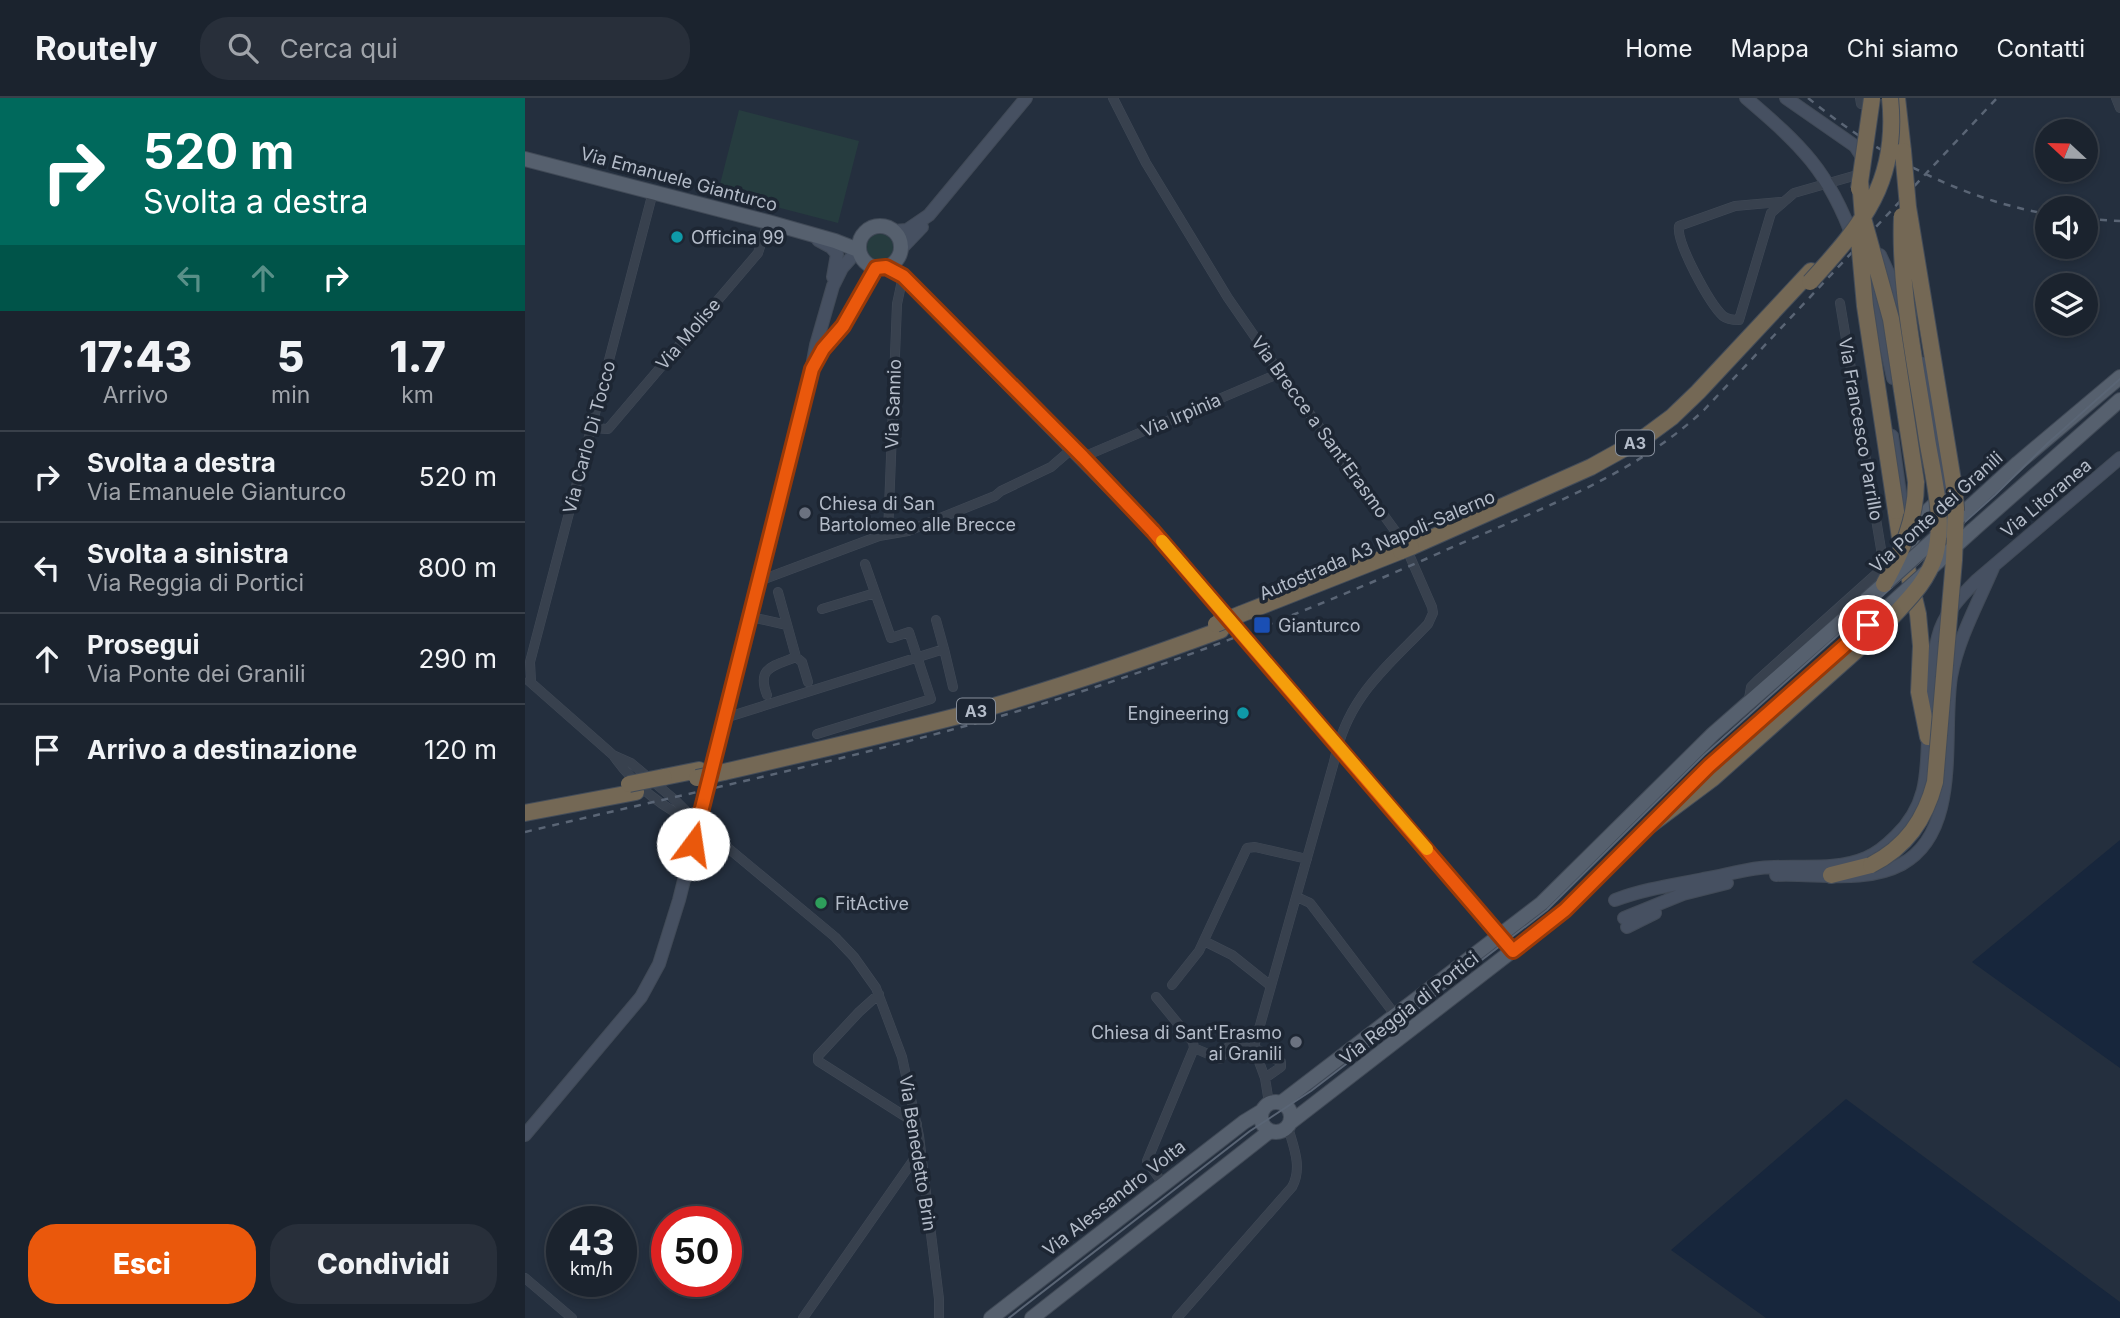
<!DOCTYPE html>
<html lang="it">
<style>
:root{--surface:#1b232e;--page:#282f3a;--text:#f1f3f6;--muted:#a0a4aa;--line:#39404a;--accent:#ea580c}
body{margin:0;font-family:Inter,sans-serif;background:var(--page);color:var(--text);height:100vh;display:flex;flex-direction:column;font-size:26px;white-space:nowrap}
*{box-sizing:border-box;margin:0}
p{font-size:23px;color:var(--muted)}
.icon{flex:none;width:38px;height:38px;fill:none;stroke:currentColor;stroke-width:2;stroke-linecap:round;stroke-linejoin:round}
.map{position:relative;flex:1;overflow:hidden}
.sheet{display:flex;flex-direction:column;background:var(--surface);width:525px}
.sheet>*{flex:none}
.top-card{background:#00695c;color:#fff;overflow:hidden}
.needle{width:46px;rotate:292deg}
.controls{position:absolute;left:1510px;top:21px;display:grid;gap:14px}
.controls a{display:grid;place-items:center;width:63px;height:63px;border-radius:50%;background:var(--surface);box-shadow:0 4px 10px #0003,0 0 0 2px var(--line);font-size:35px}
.speed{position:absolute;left:21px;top:1108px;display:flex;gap:14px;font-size:35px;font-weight:700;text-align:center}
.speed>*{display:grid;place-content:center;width:91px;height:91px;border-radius:50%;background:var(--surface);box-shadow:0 4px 10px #0003,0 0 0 2px var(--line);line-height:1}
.speed small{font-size:18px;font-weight:400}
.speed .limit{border:10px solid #d22;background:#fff;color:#111}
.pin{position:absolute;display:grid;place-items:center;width:60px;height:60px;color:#fff;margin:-30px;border:4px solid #fff;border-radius:50%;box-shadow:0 2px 7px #0007}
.me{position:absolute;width:77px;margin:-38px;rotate:14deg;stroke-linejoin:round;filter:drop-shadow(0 0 5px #0008)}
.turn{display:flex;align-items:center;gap:24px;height:147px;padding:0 28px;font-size:32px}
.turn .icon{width:91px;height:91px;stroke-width:2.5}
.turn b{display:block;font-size:49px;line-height:60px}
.lanes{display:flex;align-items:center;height:66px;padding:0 28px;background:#0003;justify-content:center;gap:35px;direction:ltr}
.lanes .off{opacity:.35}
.eta{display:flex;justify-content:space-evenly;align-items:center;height:119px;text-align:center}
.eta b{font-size:42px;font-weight:800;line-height:49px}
.action{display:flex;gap:14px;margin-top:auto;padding:14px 28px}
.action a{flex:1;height:80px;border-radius:28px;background:var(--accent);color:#fff;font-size:28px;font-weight:800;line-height:80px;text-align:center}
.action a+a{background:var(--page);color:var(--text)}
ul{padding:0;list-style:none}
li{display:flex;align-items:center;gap:21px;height:91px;padding:0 28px;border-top:2px solid var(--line)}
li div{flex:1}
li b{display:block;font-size:26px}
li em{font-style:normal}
header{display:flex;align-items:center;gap:42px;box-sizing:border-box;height:98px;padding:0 35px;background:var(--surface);border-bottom:2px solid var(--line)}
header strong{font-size:33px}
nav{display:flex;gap:38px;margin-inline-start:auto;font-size:24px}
.search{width:490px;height:63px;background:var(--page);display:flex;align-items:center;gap:18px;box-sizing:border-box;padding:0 24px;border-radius:28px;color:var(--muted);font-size:26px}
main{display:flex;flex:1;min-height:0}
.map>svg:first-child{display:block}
.green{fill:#263c3f}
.water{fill:#17263c}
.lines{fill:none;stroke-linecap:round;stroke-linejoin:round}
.street-casing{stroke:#414a57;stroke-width:10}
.secondary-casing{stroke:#414a57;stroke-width:14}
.primary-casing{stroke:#414a57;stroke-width:16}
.highway-casing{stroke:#434c59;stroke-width:18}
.street{stroke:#38414e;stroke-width:9}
.secondary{stroke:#465061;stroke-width:12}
.primary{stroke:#56606e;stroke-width:14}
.highway{stroke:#746855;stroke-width:16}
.tram{stroke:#5a6575;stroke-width:2}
.rail{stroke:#5a6575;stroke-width:2.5;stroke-dasharray:7 7;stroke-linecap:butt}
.secondary-bridge-casing{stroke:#414a57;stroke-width:14;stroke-linecap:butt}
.primary-bridge-casing{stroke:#414a57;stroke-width:16;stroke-linecap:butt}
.highway-bridge-casing{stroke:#434c59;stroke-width:18;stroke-linecap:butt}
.secondary-bridge{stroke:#465061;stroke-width:12}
.primary-bridge{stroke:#56606e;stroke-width:14}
.highway-bridge{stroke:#746855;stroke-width:16}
.route-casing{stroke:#983908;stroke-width:18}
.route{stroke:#ea580c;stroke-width:12}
.slow{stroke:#f59e0b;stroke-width:12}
.culture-dot{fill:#0f9aa8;stroke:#1d2633;stroke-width:2.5}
.worship-dot{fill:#6b7280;stroke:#1d2633;stroke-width:2.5}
.transit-dot{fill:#1a4fb4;stroke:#1d2633;stroke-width:2.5}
.leisure-dot{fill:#2e9e5b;stroke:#1d2633;stroke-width:2.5}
.labels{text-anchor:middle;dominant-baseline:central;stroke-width:7;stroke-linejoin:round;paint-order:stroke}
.shield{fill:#1d2633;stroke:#878f9c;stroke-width:2}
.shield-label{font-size:16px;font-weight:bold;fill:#b4bcc9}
.street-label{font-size:18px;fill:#b4bcc9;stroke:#1d2633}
.poi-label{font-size:18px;fill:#b4bcc9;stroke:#1d2633;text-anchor:start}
</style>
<header>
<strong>Routely</strong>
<div class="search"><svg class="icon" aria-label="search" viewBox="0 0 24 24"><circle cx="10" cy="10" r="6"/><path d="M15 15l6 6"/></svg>Cerca qui</div>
<nav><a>Home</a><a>Mappa</a><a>Chi siamo</a><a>Contatti</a></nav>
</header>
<main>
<section class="sheet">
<div class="top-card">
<div class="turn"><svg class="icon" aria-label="right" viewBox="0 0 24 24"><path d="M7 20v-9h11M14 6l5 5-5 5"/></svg><div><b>520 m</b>Svolta a destra</div></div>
<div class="lanes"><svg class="icon off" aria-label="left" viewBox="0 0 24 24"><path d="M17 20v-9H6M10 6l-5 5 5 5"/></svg><svg class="icon off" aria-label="ahead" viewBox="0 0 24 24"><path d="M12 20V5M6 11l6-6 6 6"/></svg><svg class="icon" aria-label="right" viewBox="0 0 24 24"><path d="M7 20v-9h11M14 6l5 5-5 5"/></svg></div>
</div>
<div class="eta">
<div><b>17:43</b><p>Arrivo</p></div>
<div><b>5</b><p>min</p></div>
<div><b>1.7</b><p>km</p></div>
</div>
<ul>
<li><svg class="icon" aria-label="right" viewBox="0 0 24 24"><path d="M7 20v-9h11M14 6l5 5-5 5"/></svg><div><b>Svolta a destra</b><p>Via Emanuele Gianturco</p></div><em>520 m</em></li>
<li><svg class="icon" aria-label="left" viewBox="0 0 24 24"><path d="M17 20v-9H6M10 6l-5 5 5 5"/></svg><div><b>Svolta a sinistra</b><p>Via Reggia di Portici</p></div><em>800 m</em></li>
<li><svg class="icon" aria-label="ahead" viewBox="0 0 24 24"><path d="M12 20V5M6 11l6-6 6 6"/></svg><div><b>Prosegui</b><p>Via Ponte dei Granili</p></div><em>290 m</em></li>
<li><svg class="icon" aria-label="arrive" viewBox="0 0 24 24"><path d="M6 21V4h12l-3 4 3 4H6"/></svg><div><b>Arrivo a destinazione</b></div><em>120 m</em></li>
</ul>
<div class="action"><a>Esci</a><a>Condividi</a></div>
</section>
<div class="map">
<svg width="1595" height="1220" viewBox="0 0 1595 1220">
<rect width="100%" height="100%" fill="#242f3e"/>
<path class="green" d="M 214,12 L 334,43 L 313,125 L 193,94 Z
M342 149a13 13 0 1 1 26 0a13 13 0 1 1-26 0Z"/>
<path class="water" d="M 1595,742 L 1595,970 L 1447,864 Z
M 1321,1001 L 1595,1204 L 1595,1220 L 1241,1220 L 1146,1152 Z"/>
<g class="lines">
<g class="street-casing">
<path id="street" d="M 588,0 L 621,65 L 703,200 L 755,275 L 879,445 L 907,509 L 908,515 L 903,526 C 860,571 822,599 809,664 L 730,945 L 729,950 L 740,980 L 744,1005
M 1335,0 L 1336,6
M 1591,0 L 1595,10
M 1256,104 L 1210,108 L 1154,128 C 1151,145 1185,206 1198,218 C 1203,222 1209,222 1214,222 L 1246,115 L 1269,95 L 1339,75
M 67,330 L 83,331 L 233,155 L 243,124
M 558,359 L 755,275
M 363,436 L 372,206 L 378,178
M 234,483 L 354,438 L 383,433 L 470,398 L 476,393 L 526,369 L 548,350
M 253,494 L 271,559 L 277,564 L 283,584
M 297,511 L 350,495
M 226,519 L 262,527
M 411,522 L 419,551
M 4,583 L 88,657 L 106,665 L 150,702 L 172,724
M 6,584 L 5,564 L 128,94
M 242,597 C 231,569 249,568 271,559
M 1223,606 L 1226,589 L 1233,582 L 1359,469 L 1315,205
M 200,620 L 419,551 L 428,589
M 292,636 L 406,601 L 384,534 L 366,540 L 340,466
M 88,657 C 108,686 140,713 173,725 L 310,839 L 329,859 L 351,890 L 377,959 L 394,1038 L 414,1201 L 414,1220
M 772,799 L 785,805 L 871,918
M 679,843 L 707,857 L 746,888
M 647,887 L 674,853 L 722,750 L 730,749 L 782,761
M 354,896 L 334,914 L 293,958 L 293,963 L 392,1026
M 631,899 L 668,944 L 669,950 L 695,961 L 703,949 L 729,950 L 756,964 L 756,969 L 740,980
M 638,1086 L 622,1063 L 669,950
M 0,1180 L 47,1220
M 278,1220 L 387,1064 L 397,1060
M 652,1220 L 767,1089 C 778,1069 768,1048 763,1029"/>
</g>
<g class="secondary-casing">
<path id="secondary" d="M 1221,0 C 1276,47 1304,73 1329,143
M 1261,0 L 1330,48 L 1339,62
M 369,133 L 382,132 L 404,117 L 501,0
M 293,142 L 306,149 L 312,156 L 308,179
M 376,151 L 397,129
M 1355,157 L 1378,207
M 1340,176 L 1351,204 L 1368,280
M 291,265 L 298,251 L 318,228 L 351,170
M 1367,338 L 1377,410
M 1251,777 C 1291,775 1340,786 1377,766 C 1437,733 1417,637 1426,579 C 1433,541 1453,505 1468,470
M 1090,802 C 1119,791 1148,787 1178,781 C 1197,778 1216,772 1235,770 C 1270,766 1308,774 1341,760 C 1353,755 1362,747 1371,738 C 1401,709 1402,679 1403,640 C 1404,609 1405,569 1413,539 C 1418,517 1436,498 1452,482 L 1595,360
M 1099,820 L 1158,796 L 1202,785
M 1102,829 L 1130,815
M 0,1037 L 116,899 L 134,866 L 154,802 L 282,295 L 291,247 L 308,188 L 317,170 L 333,152"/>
</g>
<g class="primary-casing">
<path id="primary" d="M 0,61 L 243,124 L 310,143 L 333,152
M334 149a21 21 0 1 1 42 0a21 21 0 1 1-42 0Z
M 361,169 L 378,178 L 628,433 L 988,853
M 1435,418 L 1493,365 L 1595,279
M 1448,432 L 1595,302
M 1386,444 C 1394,425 1400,409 1420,401
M 1149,702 L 1343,527
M736 1019a15 15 0 1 1 30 0a15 15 0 1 1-30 0Z
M 757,1004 L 1017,805 L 1188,636 L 1359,486
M 766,1024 L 1040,812 L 1133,719
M 466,1220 L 719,1024 L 737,1013
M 507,1220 L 745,1033"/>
</g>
<g class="highway-casing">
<path id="highway" d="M 1372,0 L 1378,53
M 1371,413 L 1375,440 L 1393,516 L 1396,548 L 1394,594 L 1403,639
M 886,449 L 1066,369 L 1120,339 L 1147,319 L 1173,294 L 1286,173
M 716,516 L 876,453
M 199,674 C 277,656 355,638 433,618 C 522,594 609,564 696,532
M 139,679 L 174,672
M 0,715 L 111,694
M 1125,727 L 1188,680 L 1361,526
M 1306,777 L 1346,767"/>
</g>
<use href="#street" class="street"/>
<use href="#secondary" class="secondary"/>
<use href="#primary" class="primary"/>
<use href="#highway" class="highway"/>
<path class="tram" d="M 484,1220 L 725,1033 L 786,993 L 1022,812 L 1179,657 L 1470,397 L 1523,345 L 1595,281"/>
<path class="rail" d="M 1283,0 C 1353,57 1433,100 1522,116
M 1561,121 L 1595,123
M 0,734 C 154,697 309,665 462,622 C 622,577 778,516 930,448 C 1017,410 1108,378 1179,312 L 1472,0"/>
<g class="secondary-bridge-casing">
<path id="secondary-bridge" d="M 1397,265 L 1423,413 L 1421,436"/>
</g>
<g class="primary-bridge-casing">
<path id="primary-bridge" d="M 1363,483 L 1435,418
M 1343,527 L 1448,432"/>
</g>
<g class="highway-bridge-casing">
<path id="highway-bridge" d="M 1335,82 L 1338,120 L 1366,221 L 1391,384 C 1391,421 1377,454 1359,486
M 1334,91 L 1347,0
M 1333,131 L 1340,208 L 1371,413
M 1285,184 C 1338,126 1374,83 1365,0
M 876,453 L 886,449
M 691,526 L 716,516
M 1361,526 C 1380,504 1401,487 1410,458 C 1420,420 1408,378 1402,341 C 1391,267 1374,193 1377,118
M 172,680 L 199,674
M 104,686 L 139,679
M 1346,767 C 1381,749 1400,722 1410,684 L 1429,462 L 1431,410 L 1429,389 L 1383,109 L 1378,53"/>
</g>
<use href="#secondary-bridge" class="secondary-bridge"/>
<use href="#primary-bridge" class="primary-bridge"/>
<use href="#highway-bridge" class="highway-bridge"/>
</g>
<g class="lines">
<g class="route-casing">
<path id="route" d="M 168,746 L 287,271 L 298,251 L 318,228 L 351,170 L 361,169 L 378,178 L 558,359 L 628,433 L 988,853 L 1040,812 L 1184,668 L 1343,527"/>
</g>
<use href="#route" class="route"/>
<path class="slow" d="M 637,443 L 902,751"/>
</g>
<g class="culture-dot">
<circle cx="152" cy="139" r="7"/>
<circle cx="718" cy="615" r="7"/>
</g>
<g class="worship-dot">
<circle cx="280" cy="415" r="7"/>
<circle cx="771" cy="944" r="7"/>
</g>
<rect class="transit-dot" x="728" y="518" width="18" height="18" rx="3.5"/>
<circle class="leisure-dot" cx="296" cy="805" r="7"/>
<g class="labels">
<g class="shield">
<rect x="1091" y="332.5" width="38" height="25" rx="5"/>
<rect x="432" y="600.5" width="38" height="25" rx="5"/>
</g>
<g class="shield-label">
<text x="1110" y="345">A3</text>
<text x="451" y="613">A3</text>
</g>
<g class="street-label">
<text transform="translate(154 81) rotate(15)">Via Emanuele Gianturco</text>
<text transform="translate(163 236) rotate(-49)">Via Molise</text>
<text transform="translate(368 306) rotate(-88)">Via Sannio</text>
<text transform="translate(656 317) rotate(-23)">Via Irpinia</text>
<text transform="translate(795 329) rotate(54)">Via Brecce a Sant'Erasmo</text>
<text transform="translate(1336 331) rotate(80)">Via Francesco Parrillo</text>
<text transform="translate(64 339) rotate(-75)">Via Carlo Di Tocco</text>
<text transform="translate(1521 400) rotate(-40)">Via Litoranea</text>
<text transform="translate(1411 414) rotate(-42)">Via Ponte dei Granili</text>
<text transform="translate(852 447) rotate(-23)">Autostrada A3 Napoli-Salerno</text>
<text transform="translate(884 910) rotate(-38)">Via Reggia di Portici</text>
<text transform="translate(393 1055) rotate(81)">Via Benedetto Brin</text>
<text transform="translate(589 1100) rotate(-38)">Via Alessandro Volta</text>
</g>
<g class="poi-label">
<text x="166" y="139">Officina 99</text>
<text x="294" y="405">Chiesa di San<tspan x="294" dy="21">Bartolomeo alle Brecce</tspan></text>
<text x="753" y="527">Gianturco</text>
<text x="704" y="615" text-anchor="end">Engineering</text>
<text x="310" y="805">FitActive</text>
<text x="757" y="934" text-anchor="end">Chiesa di Sant'Erasmo<tspan x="757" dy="21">ai Granili</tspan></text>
</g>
</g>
</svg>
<div class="controls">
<a><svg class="needle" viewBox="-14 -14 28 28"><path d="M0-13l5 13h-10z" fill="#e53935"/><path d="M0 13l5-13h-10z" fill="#a0a4aa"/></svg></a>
<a><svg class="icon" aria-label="sound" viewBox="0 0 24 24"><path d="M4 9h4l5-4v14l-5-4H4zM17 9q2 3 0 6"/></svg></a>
<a><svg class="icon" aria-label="layers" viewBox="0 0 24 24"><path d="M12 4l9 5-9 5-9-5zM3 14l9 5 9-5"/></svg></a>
</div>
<div class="speed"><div>43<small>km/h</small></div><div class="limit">50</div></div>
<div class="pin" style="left:1343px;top:527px;background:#d93025"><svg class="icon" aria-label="arrive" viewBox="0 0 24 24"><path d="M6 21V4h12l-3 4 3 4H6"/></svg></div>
<svg class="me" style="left:168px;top:746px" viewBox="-20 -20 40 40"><circle r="19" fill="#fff"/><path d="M0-13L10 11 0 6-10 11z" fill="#ea580c"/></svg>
</div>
</main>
